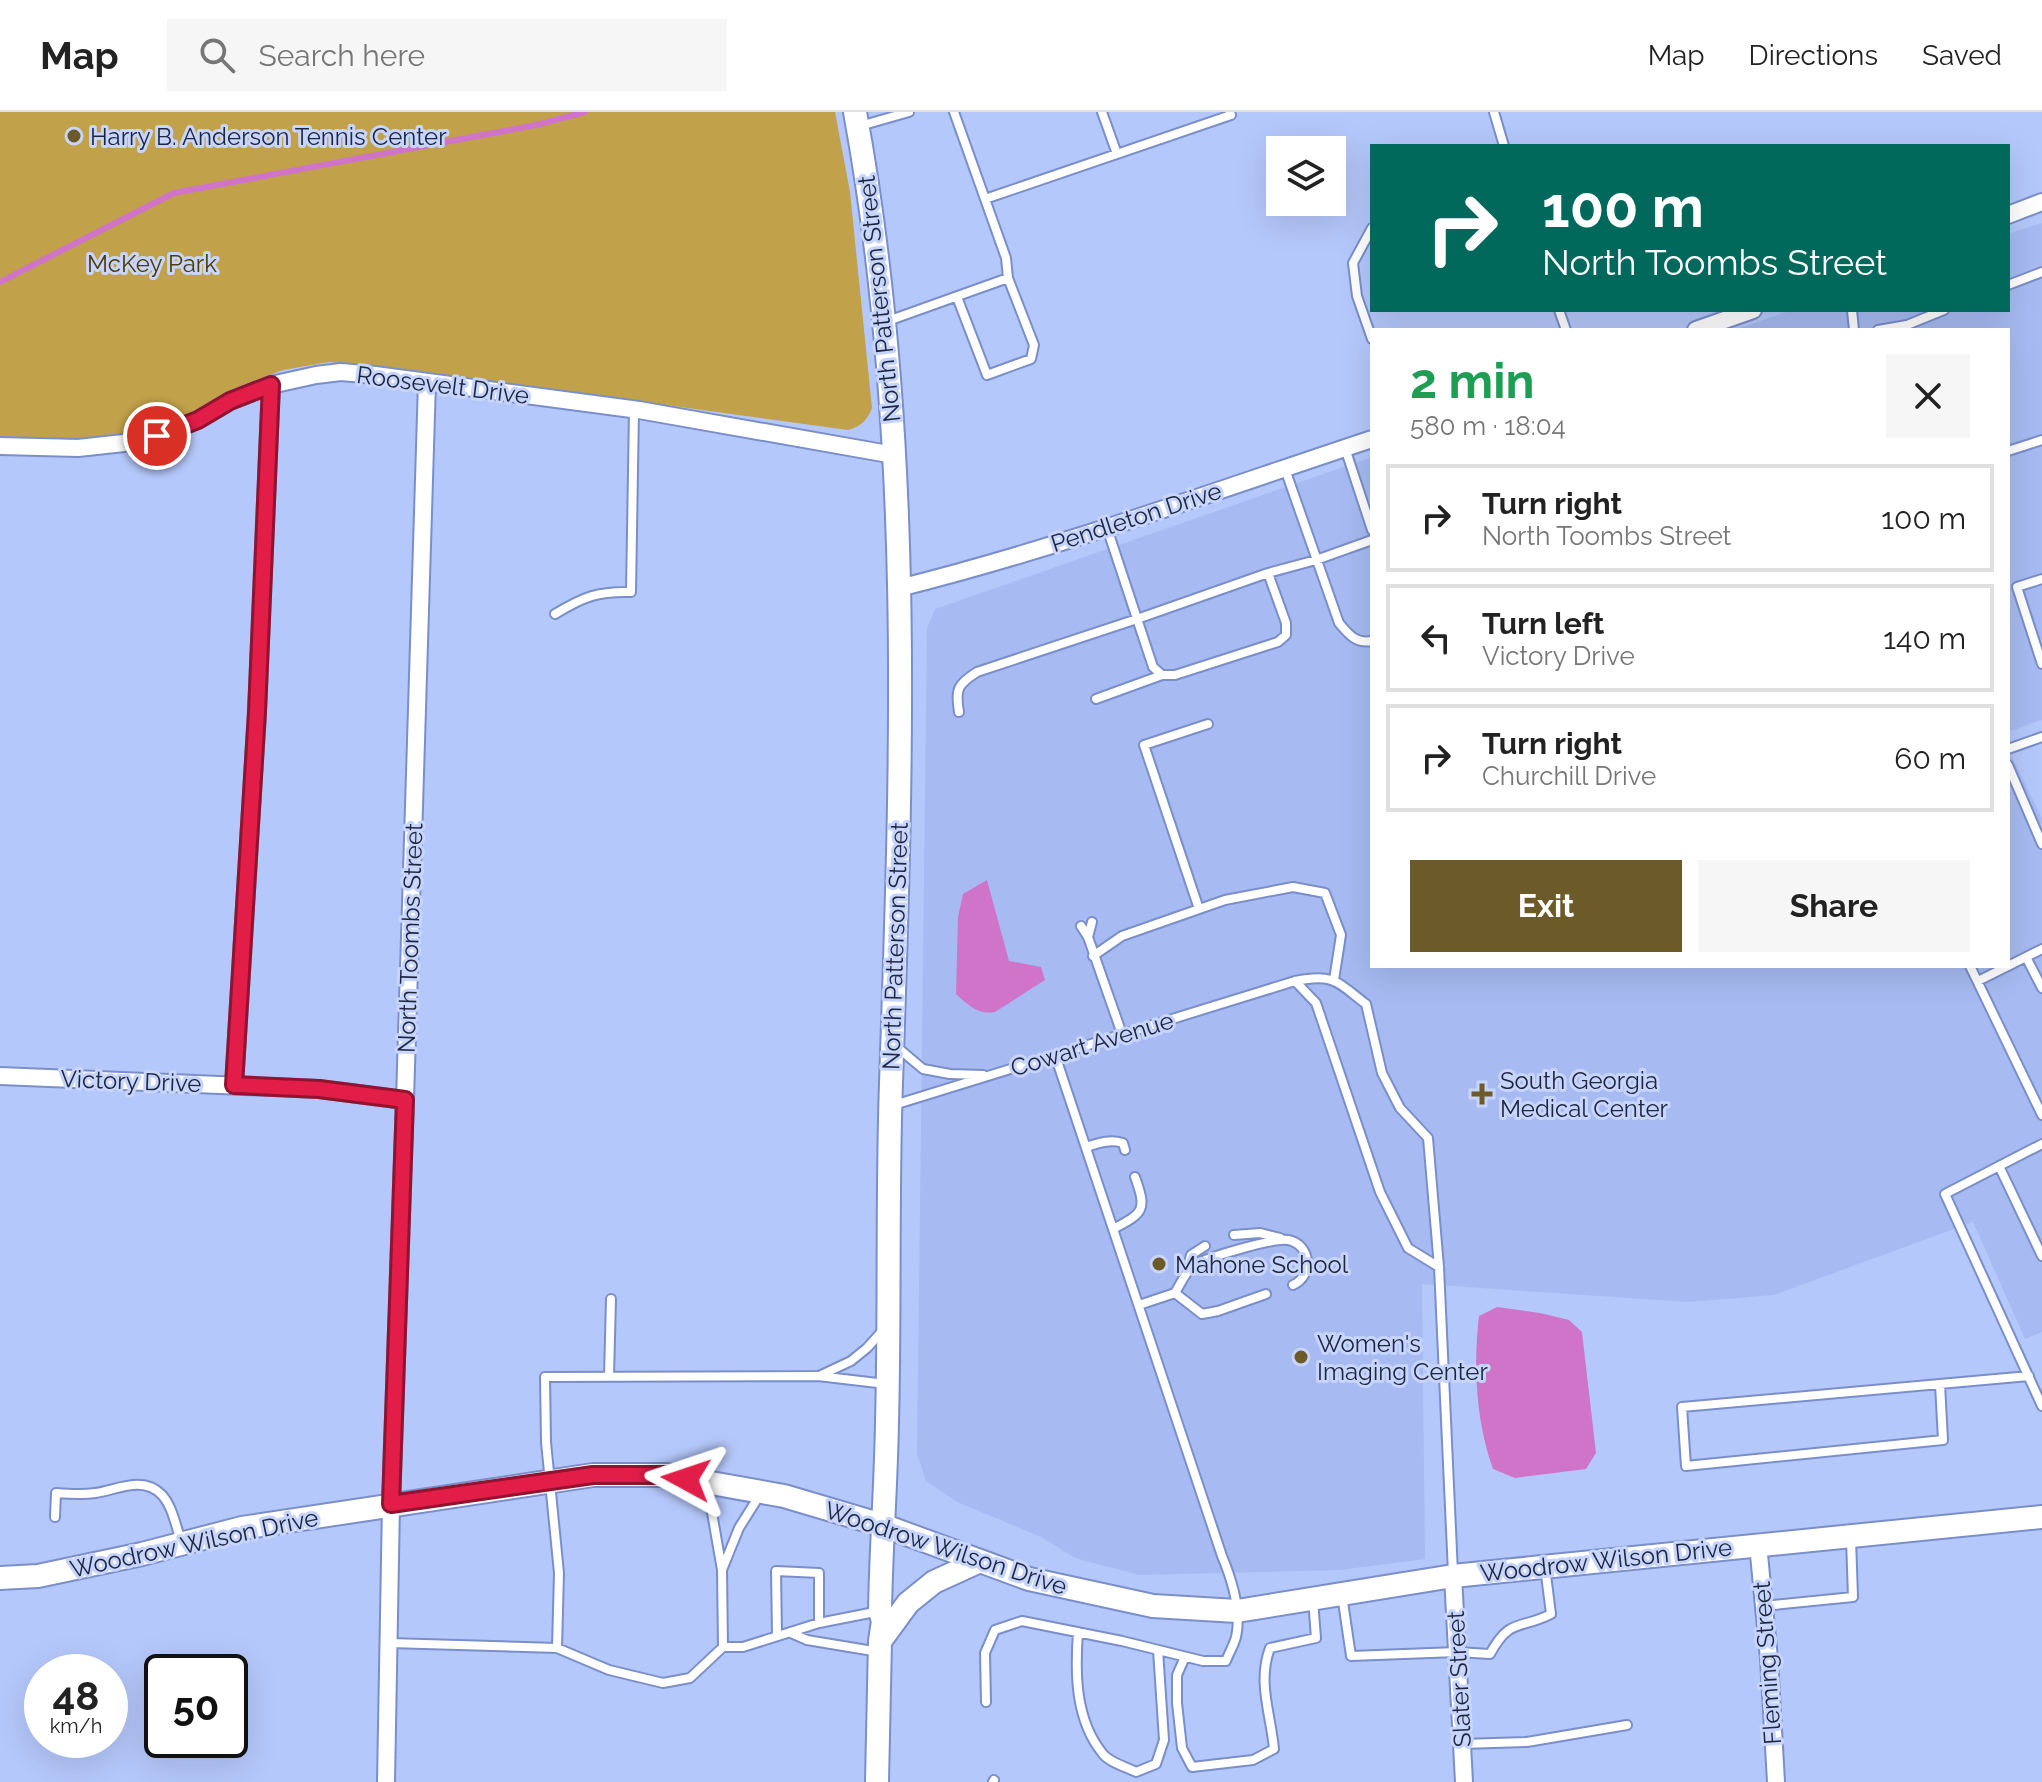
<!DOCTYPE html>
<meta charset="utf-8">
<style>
:root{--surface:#fff;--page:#f6f6f6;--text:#222;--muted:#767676;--line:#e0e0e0;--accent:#6d5a29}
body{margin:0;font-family:Raleway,sans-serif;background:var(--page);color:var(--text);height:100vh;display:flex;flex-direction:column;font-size:30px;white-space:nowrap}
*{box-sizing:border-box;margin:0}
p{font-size:26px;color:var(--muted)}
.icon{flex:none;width:44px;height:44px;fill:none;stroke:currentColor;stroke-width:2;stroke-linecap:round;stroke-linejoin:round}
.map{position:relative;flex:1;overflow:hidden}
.drawer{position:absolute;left:1370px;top:216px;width:640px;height:640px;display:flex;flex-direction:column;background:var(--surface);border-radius:0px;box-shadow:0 8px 32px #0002}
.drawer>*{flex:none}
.banner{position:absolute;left:1370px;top:32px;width:640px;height:168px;border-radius:0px;box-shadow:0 8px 32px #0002;background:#00695c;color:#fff;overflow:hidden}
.buttons{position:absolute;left:1266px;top:24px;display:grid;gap:16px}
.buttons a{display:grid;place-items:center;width:80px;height:80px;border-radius:0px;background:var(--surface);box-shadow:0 8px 32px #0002;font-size:40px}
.speed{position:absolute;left:24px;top:1542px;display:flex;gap:16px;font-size:40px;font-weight:700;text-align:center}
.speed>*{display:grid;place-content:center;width:104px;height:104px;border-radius:50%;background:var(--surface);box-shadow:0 8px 32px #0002;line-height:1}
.speed small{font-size:20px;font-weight:400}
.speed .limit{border:4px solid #111;border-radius:12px;background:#fff;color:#111}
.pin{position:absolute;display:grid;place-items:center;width:68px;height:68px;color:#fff;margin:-34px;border:4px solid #fff;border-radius:50%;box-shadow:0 2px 8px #0007}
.me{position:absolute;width:88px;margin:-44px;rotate:275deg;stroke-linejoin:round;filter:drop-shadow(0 0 6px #0008)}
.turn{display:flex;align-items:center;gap:28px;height:168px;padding:0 40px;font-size:36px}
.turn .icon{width:104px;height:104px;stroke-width:2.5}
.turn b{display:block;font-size:56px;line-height:68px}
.round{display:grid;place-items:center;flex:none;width:84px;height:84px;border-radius:0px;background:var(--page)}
.overview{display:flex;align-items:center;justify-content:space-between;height:136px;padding:0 40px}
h1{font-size:48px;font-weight:700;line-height:60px;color:#1e9e55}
.action{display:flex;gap:16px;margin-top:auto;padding:16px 40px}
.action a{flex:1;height:92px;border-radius:0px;background:var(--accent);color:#fff;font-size:32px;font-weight:700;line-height:92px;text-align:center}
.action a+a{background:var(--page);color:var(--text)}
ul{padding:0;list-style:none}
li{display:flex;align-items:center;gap:24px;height:108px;margin:0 16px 12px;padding:0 24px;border:4px solid var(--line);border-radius:0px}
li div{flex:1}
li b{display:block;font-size:30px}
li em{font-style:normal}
header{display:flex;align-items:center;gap:48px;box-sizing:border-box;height:112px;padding:0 40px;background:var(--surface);border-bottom:2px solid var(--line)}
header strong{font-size:38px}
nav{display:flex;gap:44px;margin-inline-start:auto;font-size:28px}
.search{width:560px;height:72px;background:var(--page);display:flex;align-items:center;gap:20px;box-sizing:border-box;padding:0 28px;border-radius:0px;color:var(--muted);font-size:30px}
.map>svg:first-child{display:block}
.built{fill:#a7bbf2}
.green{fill:#c1a149}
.water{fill:#cf74c9}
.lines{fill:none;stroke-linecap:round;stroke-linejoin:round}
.stream{stroke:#cf74c9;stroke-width:6}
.service-casing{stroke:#7a8eca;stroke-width:12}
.minor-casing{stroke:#7a8eca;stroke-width:20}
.secondary-casing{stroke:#7a8eca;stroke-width:26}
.service{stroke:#fff;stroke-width:8}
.minor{stroke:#fff;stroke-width:16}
.secondary{stroke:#fff;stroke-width:22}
.route-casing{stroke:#92132f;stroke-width:20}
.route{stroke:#e11d48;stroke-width:14}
.poi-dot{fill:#6d5a29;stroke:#c7d5fc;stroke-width:3}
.labels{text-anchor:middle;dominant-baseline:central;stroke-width:6;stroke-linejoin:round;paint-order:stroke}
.poi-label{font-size:24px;fill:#1e263e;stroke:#c7d5fc;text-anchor:start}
.park-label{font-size:24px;fill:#4d3b00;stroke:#c7d5fc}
.street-label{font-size:24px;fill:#1e263e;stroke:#c7d5fc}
</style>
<header>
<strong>Map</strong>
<div class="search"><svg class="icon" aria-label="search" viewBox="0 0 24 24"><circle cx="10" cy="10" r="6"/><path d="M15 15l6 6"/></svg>Search here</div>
<nav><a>Map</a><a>Directions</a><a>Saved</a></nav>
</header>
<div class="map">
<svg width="2042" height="1670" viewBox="0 0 2042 1670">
<rect width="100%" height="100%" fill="#b5c8fb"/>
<path class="built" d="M 2042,111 L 2042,608 L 2008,620 L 2008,218 L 1735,218 L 1792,198 L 2008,198 L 2008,122 Z
M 1372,345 L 1372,854 L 2008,854 L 2008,637 L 2042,706 L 2042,1220 L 2025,1227 L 1973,1110 L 1774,1183 L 1688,1190 L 1422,1172 L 1425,1447 L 1340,1458 L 1139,1463 L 1075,1446 L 1039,1424 L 957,1390 L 926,1369 L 917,1342 L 927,516 L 935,497 Z"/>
<path class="green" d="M 0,0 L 835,0 L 850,80 L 872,296 C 867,309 861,314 848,318 L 382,254 L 329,250 L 283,258 L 243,273 L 189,305 L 133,324 L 89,328 L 0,324 Z"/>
<path class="water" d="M 987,768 L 1009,849 L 1041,855 L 1045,868 L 995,900 C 978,903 968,893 956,882 L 958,805 L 963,782 Z
M 1497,1195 L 1540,1201 L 1569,1208 L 1582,1220 L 1596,1341 L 1586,1357 L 1515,1366 L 1493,1357 C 1476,1310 1473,1254 1479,1204 Z"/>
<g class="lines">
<path class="stream" d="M 0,170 L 174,81 L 536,13 L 585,0"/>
<g class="service-casing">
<path id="service" d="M 954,0 L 1006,146 L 1008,166
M 1102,0 L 1117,42
M 1494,0 L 1504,34
M 860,14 L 909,0
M 985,87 L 1231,3 L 1230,0
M 1372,116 L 1353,151 L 1357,184 L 1372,227
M 2008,173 L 2042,160
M 1559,198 L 1566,218
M 1852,198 L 1854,218
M 885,210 L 1008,166 L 1034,233 L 1031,247 L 987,263 L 957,185
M 1878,218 L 1907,213 L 1944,198
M 1345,336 L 1372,418
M 2008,339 L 2042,328
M 1285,357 L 1339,511 C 1348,522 1356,532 1372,529
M 1107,416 L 1153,555 L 1162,563 L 1175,563 L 1278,530 L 1286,523 L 1286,511 L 1268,461
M 2042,467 L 2017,475 L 2042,552
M 555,502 C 583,485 598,479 631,480 L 634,298
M 1096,587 L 1162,563
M 959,600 C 955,577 958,572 977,560 L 1137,507 L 1268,461 L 1316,448 L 1372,428
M 2008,637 L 2042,625
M 2008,653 L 2042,732
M 1199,797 L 1144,633 L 1208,612
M 1081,814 L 1088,825 L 1122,922
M 1088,825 L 1092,810
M 1093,844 L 1122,824 L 1225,788 L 1293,775 L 1325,781 L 1341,823 L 1334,868
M 2026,845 L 2042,876
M 1970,854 L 2042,1003
M 1295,869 L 1316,891 L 1380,1080 L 1408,1136 L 1439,1155
M 1978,869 L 2042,837
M 897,935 L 923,957 L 950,962 L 983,963
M 894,993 L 1295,869 C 1334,861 1337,870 1366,892 L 1382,961 L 1400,996 L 1428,1026 L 1439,1155 L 1453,1461
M 2042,1032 L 1945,1082 L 2042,1294
M 1086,1035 C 1099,1031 1109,1027 1123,1031 L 1125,1038
M 1999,1054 L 2042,1144
M 1113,1117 C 1144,1101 1147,1098 1135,1065
M 1234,1123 L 1260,1121 L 1280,1126
M 1187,1158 L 1191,1143 L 1205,1134
M 1266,1182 L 1218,1199 L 1202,1202 L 1175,1181 C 1180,1173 1185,1161 1192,1155 C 1202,1146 1274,1126 1288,1128 C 1311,1132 1314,1164 1293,1173
M 1139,1193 L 1175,1181
M 609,1264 L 611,1187
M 819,1264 L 851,1249 L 867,1236 L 885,1216
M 1940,1272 L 1943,1328 L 1686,1354 L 1682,1295 L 2029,1264
M 707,1372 L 722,1458 L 723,1535
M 55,1405 L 56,1381 C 69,1382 82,1383 95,1381 C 117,1378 143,1363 162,1383 C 173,1395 176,1416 182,1431
M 722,1458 L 739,1416 L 761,1381
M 1342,1483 L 1351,1544 L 1457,1540 L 1490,1542 C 1510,1505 1520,1518 1551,1502 L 1545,1455
M 1764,1494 L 1853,1485 L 1851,1427
M 1078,1520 C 1075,1561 1075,1608 1103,1642 C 1109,1650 1126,1655 1136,1660 L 1156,1652 L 1164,1628 L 1158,1538
M 791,1521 L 807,1528 L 879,1540
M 777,1523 L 776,1459 L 819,1461 L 819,1511
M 389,1531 L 557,1536 L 609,1558 L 663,1571 L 690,1566 L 723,1535 L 743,1535 L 819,1511 L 880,1499
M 557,1536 L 559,1461 L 546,1330 L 545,1265 L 818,1264 L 886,1272
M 1185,1545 L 1177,1563 L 1177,1591 L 1182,1636 L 1192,1655 L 1253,1648 L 1274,1637 C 1271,1603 1257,1570 1270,1536 L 1316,1526 L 1313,1488
M 986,1590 L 985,1541 L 995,1518 L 1022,1509 L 1122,1529 L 1203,1549 L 1226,1549 C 1229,1541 1234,1533 1236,1525 C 1242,1499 1232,1468 1222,1444 L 1055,943
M 1462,1632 L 1527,1630 L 1627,1613
M 993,1670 L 994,1668"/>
</g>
<g class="minor-casing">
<path id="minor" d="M 2008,103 L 2042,90
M 1696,218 L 1753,198
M 0,334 L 78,336 L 124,331 L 157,324 L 198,308 L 230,289 L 271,273 L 316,263 L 341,260 L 375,263 L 639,298 L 894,343
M 899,476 C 1059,436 1215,379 1372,327
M 0,964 L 319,977 L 405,988
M 234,973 L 257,600 L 271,273
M 1758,1432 L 1769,1547 L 1776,1670
M 1453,1464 L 1464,1670
M 386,1670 L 391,1392 L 405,988 L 427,270"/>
</g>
<g class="secondary-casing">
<path id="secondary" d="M 855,0 C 914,320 902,647 891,971 C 887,1084 890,1197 887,1310 C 886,1373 881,1436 880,1499 L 883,1509 L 880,1529 L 877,1670
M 0,1466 L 38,1464 L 142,1442 L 242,1416 L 593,1363 L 666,1363 L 784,1384 L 882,1413 L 1029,1467 L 1153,1494 L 1237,1499 L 1453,1464 L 2042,1405
M 881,1528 L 908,1491 L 934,1470 L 980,1449"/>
</g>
<use href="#service" class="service"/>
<use href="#minor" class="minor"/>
<use href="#secondary" class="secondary"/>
</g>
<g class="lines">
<g class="route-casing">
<path id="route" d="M 157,324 L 198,308 L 230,289 L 271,273 L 257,600 L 234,973 L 319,977 L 405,988 L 391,1392 L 593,1363 L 666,1363 L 686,1367"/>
</g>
<use href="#route" class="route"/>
</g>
<g class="poi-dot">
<circle cx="74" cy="24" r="8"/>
<path d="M1478 970h8v8h8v8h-8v8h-8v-8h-8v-8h8z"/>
<circle cx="1159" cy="1152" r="8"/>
<circle cx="1301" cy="1245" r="8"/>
</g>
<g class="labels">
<g class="poi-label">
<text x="90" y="24">Harry B. Anderson Tennis Center</text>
<text x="1500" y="968">South Georgia<tspan x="1500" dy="28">Medical Center</tspan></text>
<text x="1175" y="1152">Mahone School</text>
<text x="1317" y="1231">Women's<tspan x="1317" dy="28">Imaging Center</tspan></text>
</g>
<g class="park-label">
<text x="152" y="151">McKey Park</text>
</g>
<g class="street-label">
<text transform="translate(879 187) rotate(-96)">North Patterson Street</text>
<text transform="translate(443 273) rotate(7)">Roosevelt Drive</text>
<text transform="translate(1136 405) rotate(-18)">Pendleton Drive</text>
<text transform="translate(410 826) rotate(-88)">North Toombs Street</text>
<text transform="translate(895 834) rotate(-88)">North Patterson Street</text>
<text transform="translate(1092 932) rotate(-17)">Cowart Avenue</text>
<text transform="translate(131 969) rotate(2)">Victory Drive</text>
<text transform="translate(194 1431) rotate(-12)">Woodrow Wilson Drive</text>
<text transform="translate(946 1436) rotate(18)">Woodrow Wilson Drive</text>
<text transform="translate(1606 1448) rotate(-6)">Woodrow Wilson Drive</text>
<text transform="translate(1767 1551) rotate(-94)">Fleming Street</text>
<text transform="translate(1459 1567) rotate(-93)">Slater Street</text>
</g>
</g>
</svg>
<div class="buttons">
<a><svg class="icon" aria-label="layers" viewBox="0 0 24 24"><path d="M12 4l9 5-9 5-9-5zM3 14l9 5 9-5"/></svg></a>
</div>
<div class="speed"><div>48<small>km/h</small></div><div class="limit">50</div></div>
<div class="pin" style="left:157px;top:324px;background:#d93025"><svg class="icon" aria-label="arrive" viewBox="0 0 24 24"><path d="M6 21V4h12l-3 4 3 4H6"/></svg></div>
<svg class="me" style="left:686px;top:1367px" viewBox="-20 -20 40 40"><path d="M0-17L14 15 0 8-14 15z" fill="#e11d48" stroke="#fff" stroke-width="4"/></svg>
<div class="banner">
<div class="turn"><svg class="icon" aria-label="right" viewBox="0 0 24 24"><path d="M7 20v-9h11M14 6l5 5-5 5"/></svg><div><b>100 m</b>North Toombs Street</div></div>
</div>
<section class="drawer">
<div class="overview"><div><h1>2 min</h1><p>580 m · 18:04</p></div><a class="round"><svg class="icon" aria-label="close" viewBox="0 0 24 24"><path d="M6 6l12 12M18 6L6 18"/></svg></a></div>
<ul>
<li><svg class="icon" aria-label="right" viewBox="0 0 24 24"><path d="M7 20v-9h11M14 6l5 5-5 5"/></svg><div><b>Turn right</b><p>North Toombs Street</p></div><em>100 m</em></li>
<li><svg class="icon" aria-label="left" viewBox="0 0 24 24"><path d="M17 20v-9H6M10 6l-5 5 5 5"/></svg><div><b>Turn left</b><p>Victory Drive</p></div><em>140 m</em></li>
<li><svg class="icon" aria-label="right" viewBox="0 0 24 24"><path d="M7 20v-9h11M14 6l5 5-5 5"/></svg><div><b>Turn right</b><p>Churchill Drive</p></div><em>60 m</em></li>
</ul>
<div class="action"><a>Exit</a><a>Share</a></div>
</section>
</div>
